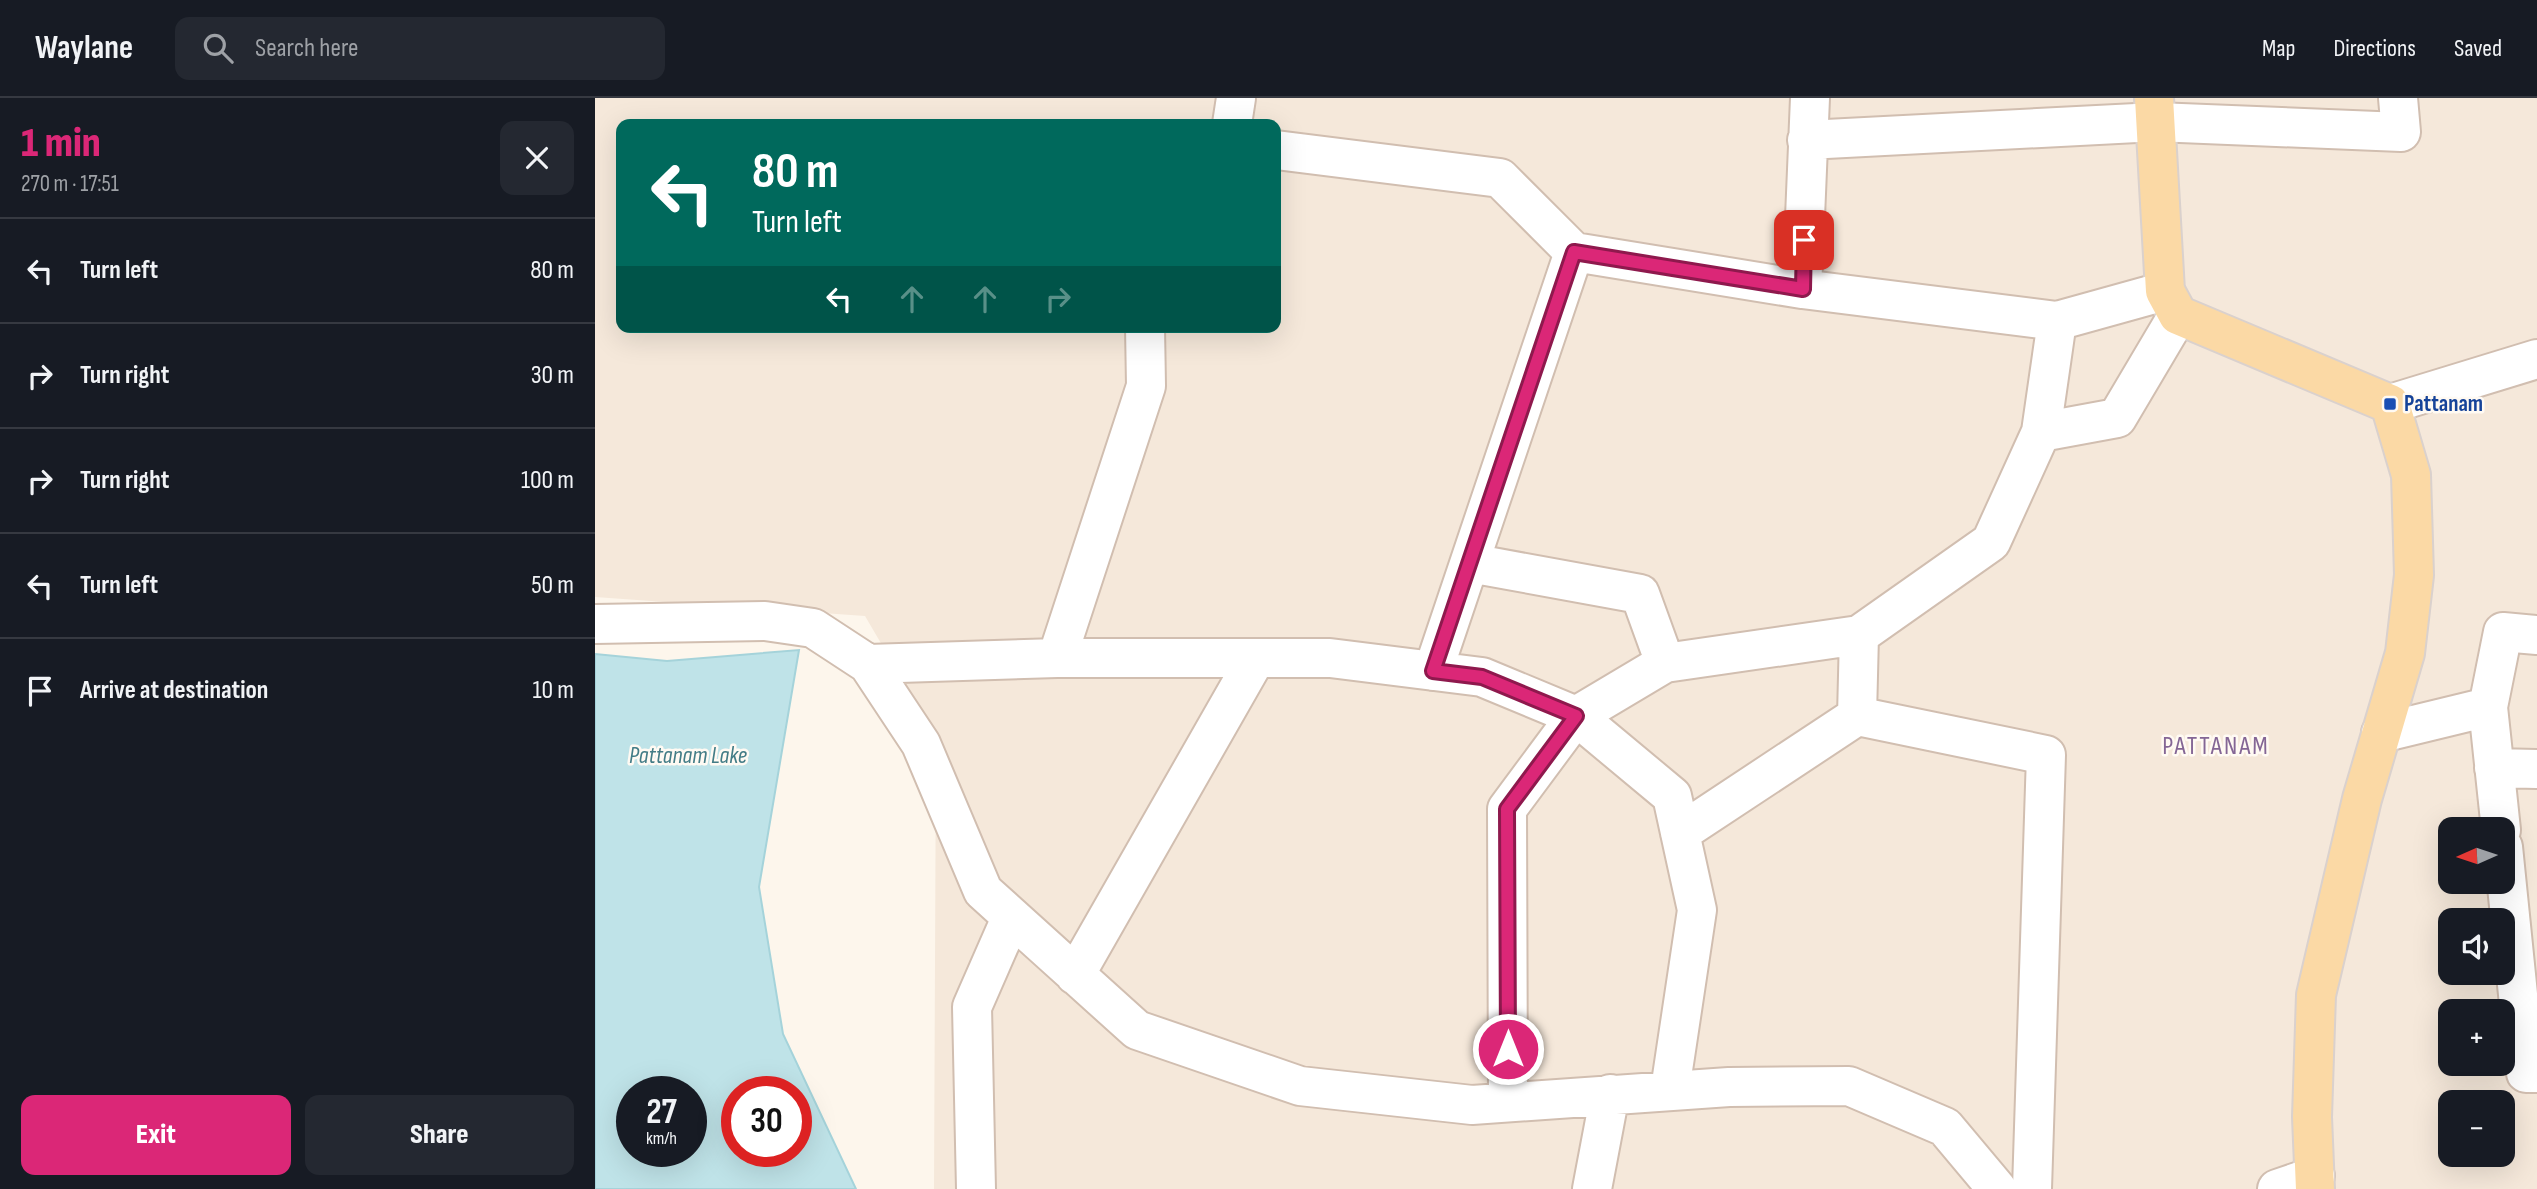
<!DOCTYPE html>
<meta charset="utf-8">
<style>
:root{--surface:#171b24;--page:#242831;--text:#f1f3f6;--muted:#9ea1a6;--line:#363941;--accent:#db2777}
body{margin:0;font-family:"Sofia Sans Condensed",sans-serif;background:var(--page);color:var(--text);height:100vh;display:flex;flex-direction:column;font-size:26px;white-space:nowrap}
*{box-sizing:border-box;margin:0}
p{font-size:23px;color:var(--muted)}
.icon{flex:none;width:38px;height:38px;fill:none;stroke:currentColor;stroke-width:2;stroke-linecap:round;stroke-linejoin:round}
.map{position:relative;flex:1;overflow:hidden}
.details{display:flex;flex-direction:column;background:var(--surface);width:595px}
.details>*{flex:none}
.hud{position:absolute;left:21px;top:21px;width:665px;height:214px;border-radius:14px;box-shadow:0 7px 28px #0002;background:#00695c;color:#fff;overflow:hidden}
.needle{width:46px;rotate:267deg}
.fabs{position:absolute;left:1843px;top:719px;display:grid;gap:14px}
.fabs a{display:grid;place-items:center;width:77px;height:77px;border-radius:14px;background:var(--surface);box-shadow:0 7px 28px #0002;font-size:35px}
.speed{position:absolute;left:21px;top:978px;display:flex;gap:14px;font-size:35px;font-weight:700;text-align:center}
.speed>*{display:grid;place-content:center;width:91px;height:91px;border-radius:50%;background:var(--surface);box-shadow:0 7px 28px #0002;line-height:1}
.speed small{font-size:18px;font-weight:400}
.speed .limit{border:10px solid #d22;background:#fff;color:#111}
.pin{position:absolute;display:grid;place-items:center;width:60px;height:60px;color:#fff;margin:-30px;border-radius:14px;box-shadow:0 4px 10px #0006}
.me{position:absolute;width:77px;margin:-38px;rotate:0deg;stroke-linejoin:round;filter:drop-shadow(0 0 5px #0008)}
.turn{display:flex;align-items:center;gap:24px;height:147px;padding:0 21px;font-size:32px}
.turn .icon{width:91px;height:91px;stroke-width:2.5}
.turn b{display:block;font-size:49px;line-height:60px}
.lanes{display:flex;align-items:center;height:66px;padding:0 21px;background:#0003;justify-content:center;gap:35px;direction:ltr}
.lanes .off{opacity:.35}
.round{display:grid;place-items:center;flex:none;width:74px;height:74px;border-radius:14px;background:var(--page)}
.head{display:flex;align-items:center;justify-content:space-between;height:119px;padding:0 21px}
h1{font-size:42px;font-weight:800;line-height:52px;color:var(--accent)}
.button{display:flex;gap:14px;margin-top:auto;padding:14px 21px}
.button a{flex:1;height:80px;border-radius:14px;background:var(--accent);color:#fff;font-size:28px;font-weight:800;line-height:80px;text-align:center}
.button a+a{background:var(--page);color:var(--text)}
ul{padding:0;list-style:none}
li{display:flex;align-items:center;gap:21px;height:105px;padding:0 21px;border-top:2px solid var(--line)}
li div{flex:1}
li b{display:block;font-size:26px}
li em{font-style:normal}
header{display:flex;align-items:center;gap:42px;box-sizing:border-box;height:98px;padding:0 35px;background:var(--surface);border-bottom:2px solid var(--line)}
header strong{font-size:33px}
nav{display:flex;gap:38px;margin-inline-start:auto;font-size:24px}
.search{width:490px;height:63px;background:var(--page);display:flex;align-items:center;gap:18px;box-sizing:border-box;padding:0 24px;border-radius:14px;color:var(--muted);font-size:26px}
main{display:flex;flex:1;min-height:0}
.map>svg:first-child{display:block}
.residential{fill:#f5e8da;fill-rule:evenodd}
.water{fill:#bfe3e8;stroke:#a5d3da;stroke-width:2;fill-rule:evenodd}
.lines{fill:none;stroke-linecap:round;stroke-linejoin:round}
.minor-casing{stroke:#d1beb0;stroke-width:42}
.major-casing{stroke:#dad1cd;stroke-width:42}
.minor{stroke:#fff;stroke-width:38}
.major{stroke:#fbd9a5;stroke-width:38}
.route-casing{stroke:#8e194d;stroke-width:18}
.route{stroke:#db2777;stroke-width:12}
.transit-dot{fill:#1a4fb4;stroke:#fffaf3;stroke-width:2.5}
.labels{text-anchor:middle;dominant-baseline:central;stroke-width:5;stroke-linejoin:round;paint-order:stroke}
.transit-label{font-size:23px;font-weight:bold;fill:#164399;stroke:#fffaf3;text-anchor:start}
.water-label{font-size:24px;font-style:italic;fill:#437c86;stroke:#fffaf3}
.quarter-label{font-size:26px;letter-spacing:2px;fill:#846695;stroke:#fffaf3}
</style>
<header>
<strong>Waylane</strong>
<div class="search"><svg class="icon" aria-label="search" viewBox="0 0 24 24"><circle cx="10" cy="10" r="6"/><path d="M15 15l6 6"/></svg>Search here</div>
<nav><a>Map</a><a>Directions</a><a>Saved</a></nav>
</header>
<main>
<section class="details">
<div class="head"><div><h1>1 min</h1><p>270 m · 17:51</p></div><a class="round"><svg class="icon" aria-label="close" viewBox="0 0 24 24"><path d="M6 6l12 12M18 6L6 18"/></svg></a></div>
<ul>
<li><svg class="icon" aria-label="left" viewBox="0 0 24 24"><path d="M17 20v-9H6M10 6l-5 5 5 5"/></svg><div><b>Turn left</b></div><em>80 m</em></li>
<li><svg class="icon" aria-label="right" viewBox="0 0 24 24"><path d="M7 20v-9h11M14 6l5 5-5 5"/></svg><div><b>Turn right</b></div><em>30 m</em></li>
<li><svg class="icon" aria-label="right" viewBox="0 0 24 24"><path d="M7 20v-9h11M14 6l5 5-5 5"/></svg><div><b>Turn right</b></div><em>100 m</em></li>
<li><svg class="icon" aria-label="left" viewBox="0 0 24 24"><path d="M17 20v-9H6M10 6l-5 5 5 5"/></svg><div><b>Turn left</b></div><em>50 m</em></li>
<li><svg class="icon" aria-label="arrive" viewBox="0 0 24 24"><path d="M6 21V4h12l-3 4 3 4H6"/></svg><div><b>Arrive at destination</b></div><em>10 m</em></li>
</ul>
<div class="button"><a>Exit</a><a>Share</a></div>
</section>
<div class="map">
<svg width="1942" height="1091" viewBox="0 0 1942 1091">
<rect width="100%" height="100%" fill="#fdf6ec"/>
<path class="residential" d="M 0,0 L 1942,0 L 1942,1091 L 339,1091 L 341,639 L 270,518 L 0,499 ZM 26,26 L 681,26 L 681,229 L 26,229 ZM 1855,732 L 1908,732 L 1908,784 L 1855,784 ZM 1855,822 L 1908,822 L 1908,875 L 1855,875 ZM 1855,914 L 1908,914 L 1908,966 L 1855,966 ZM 1855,1004 L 1908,1004 L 1908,1057 L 1855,1057 Z"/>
<path class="water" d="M 204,552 L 164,789 L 188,936 L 261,1091 L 0,1091 L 0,556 L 72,563 ZM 37,994 L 96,994 L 96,1054 L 37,1054 ZM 142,994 L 201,994 L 201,1054 L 142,1054 Z"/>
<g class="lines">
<g class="minor-casing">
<path id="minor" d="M 1215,0 L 1207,191 L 1462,223 L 1570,193
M 637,26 L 641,0
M 1212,42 L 1561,24 L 1806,34 L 1803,0
M 681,52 L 905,80 L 979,154 L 838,573
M 979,154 L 1207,191
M 1462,223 L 1446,334 L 1522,320 L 1583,217
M 1795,306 L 1942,261
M 875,465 L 1045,496 L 1070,565
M 0,526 L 170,523 L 218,530 L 273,566 L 326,646 L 388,793 L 542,932 L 705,988 L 877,1007 L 1134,989 L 1254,988 L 1350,1029 L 1402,1091
M 462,560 L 735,560 L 887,579 L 981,618 L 1077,698 L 1102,812 L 1075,992
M 273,566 L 462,560 L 551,288 L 550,229
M 1893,609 L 1908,534 L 1942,537
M 1262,618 L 1451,657 L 1437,1091
M 1786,635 L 1893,609 L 1906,732
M 1899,670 L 1942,671
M 1085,735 L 1262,618 L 1264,537
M 1908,749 L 1931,975 L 1942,975
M 480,877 L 661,560
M 913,1004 L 912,711 L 981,618 L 1070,565 L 1264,537 L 1396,444 L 1446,334
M 381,1091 L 377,909 L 416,820
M 997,1091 L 1015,996
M 1682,1091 L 1720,1078"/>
</g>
<g class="major-casing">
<path id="major" d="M 1559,0 L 1570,193 L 1583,217 L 1795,306 L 1816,377 L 1819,477 L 1810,555 L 1767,701 L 1721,897 L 1717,1019 L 1720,1091"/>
</g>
<use href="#minor" class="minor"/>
<use href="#major" class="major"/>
</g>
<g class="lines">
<g class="route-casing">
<path id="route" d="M 913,951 L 912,711 L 981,618 L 887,579 L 838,573 L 979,154 L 1208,191 L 1209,142"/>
</g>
<use href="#route" class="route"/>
</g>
<rect class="transit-dot" x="1788" y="299" width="14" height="14" rx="3.5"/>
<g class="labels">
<g class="transit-label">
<text x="1809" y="306">Pattanam</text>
</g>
<g class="water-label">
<text x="93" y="657">Pattanam Lake</text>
</g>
<g class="quarter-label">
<text x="1621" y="648">PATTANAM</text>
</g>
</g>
</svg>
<div class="fabs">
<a><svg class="needle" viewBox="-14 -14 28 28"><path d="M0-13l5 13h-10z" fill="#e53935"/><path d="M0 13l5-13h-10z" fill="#9ea1a6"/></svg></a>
<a><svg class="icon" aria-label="sound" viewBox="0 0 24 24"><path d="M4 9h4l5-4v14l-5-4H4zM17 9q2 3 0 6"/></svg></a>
<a>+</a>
<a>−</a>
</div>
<div class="speed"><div>27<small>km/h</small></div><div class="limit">30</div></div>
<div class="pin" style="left:1209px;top:142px;background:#d93025"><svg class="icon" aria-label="arrive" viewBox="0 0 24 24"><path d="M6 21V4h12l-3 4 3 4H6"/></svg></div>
<svg class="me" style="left:913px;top:951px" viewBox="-20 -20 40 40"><circle r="17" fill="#db2777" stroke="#fff" stroke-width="3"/><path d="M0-11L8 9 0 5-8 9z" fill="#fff"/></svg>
<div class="hud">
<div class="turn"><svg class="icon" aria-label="left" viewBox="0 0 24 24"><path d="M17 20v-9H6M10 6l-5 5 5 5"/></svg><div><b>80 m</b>Turn left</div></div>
<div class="lanes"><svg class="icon" aria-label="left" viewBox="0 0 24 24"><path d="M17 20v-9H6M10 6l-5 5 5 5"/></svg><svg class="icon off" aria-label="ahead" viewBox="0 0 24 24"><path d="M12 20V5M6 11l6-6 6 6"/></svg><svg class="icon off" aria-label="ahead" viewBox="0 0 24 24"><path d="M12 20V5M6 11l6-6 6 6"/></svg><svg class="icon off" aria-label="right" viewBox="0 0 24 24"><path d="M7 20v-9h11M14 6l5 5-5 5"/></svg></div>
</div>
</div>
</main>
